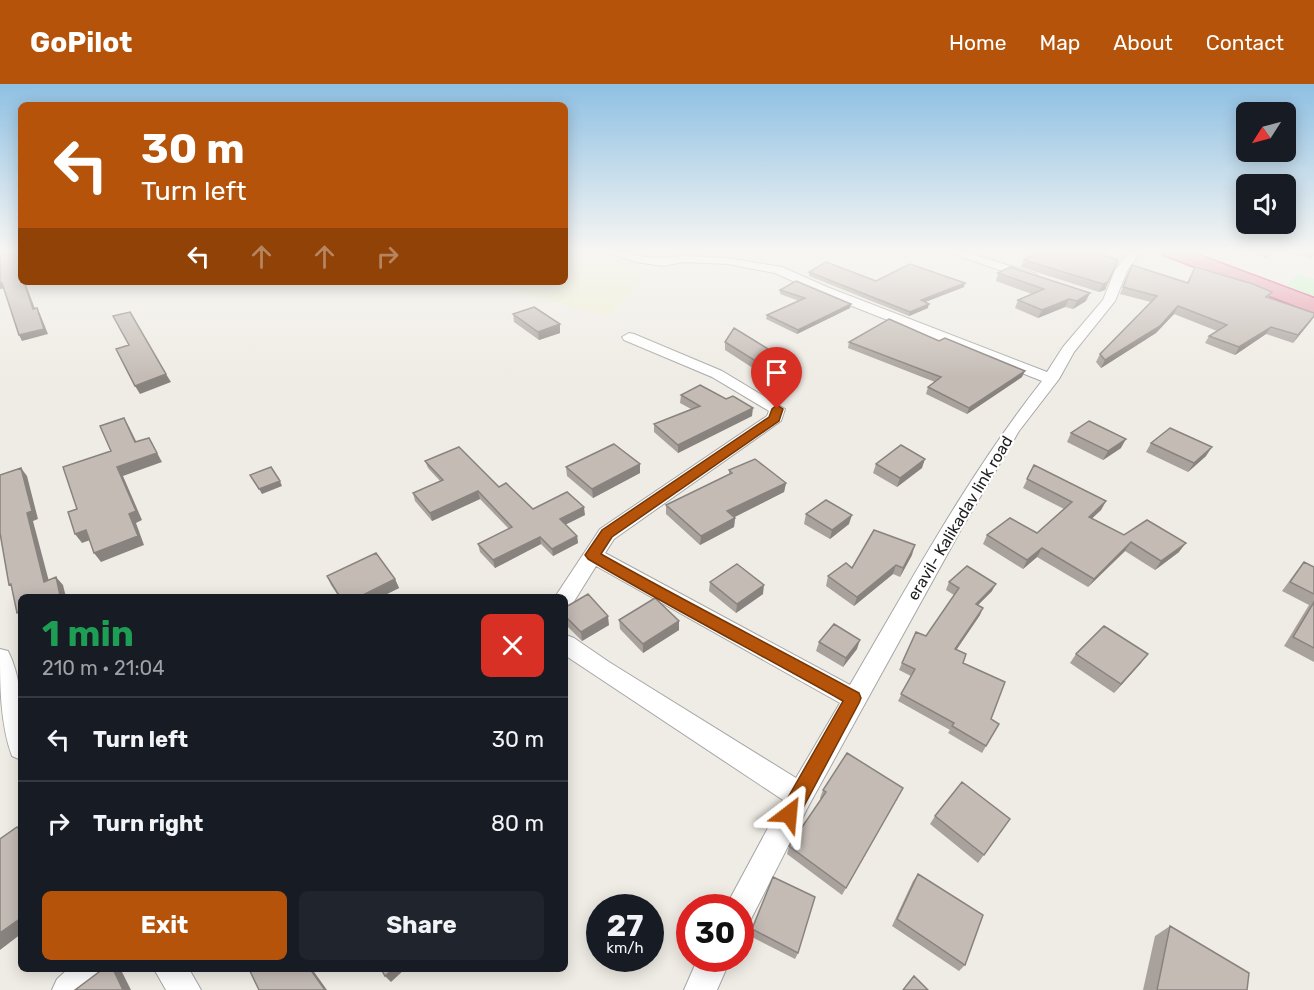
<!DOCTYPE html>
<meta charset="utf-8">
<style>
:root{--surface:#171b24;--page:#20242c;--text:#f1f3f6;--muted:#9ea1a6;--line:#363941;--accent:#b45309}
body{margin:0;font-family:Rubik,sans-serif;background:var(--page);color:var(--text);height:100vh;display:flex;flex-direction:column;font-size:22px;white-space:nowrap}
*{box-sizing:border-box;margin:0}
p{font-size:20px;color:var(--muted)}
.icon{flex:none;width:33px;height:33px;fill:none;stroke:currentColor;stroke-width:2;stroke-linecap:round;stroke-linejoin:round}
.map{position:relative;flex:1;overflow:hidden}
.drawer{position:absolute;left:18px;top:510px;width:550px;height:378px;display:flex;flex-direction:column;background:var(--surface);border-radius:9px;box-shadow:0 3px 15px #0003}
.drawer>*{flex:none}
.hud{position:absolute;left:18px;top:18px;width:550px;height:183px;border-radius:9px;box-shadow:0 3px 15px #0003;background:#b45309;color:#fff;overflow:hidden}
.needle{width:39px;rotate:234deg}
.controls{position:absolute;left:1236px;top:18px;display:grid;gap:12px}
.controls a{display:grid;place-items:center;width:60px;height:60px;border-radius:9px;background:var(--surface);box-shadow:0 3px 15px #0003;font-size:30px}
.speed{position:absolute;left:586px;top:810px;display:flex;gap:12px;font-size:30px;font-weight:700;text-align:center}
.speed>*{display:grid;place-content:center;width:78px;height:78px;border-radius:50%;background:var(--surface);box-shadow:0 3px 15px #0003;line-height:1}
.speed small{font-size:15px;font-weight:400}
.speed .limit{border:9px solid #d22;background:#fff;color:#111}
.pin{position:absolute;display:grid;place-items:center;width:51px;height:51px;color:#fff;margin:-62px -26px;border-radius:50% 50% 50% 0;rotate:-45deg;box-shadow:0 0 6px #0007}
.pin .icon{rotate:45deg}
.me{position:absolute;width:66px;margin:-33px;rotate:29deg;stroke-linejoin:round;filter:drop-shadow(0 0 4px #0008)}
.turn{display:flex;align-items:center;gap:21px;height:126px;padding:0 24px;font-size:27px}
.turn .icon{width:78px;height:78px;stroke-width:2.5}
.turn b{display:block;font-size:42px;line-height:51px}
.lanes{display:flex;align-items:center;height:57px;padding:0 24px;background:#0003;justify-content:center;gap:30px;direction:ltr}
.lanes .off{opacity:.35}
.round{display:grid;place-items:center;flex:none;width:63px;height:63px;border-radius:9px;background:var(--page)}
.head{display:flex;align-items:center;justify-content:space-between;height:102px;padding:0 24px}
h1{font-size:36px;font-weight:700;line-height:45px;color:#1e9e55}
.cta{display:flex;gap:12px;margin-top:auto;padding:12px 24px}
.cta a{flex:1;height:69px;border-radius:9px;background:var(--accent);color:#fff;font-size:24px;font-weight:700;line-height:69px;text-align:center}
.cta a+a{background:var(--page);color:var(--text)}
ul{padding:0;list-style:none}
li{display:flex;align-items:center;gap:18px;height:84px;padding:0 24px;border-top:2px solid var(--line)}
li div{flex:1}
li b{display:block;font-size:22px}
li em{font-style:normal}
header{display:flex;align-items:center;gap:36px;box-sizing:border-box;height:84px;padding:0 30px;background:var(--accent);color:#fff}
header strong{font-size:28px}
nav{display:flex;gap:33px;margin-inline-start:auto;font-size:21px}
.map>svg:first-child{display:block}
.farmland{fill:#ecedd1}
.park{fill:#c4f8c6}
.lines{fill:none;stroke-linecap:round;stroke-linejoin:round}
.street-casing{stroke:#a6a6a6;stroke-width:2}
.highway-casing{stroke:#d52b6c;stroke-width:3}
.street{fill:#fff;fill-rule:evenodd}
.highway{fill:#e490a3;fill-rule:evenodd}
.wall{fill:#a9a19c}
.shaded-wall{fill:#89837f}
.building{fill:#c4bbb5;stroke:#89837f;stroke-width:1.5}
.route{fill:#b45309;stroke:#753606;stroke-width:1.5}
.labels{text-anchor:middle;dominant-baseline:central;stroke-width:4.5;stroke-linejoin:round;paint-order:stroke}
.street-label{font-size:16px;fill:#1f1f1f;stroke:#fff}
</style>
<header>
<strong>GoPilot</strong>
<nav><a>Home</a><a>Map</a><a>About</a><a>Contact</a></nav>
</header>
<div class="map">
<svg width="1314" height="906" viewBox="0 0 1314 906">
<rect width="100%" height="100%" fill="#efece5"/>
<path class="farmland" d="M 566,167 L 591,167 L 616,172 L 634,181 L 642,190 L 639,201 L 607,232 L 522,209 L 497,198 L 566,198 Z"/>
<path class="park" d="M 1298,189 L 1314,195 L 1314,214 L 1285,204 Z"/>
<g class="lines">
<g class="street-casing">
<path id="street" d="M 603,167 L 620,167 L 637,172 L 663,174 L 683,172 L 728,174 L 782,183 L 827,203 L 1047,288 L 1063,263 L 1103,216 L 1115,186 L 1130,167 L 1142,167 L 1127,187 L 1115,217 L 1074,268 L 1059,295 L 1019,347 L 959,449 L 809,721 L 751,835 L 741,839 L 741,824 L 725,824 L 783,716 L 566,572 L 566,551 L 574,554 L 609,578 L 796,694 L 840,619 L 596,482 L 573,519 L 566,521 L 566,513 L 555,513 L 600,445 L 767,332 L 769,327 L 712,293 L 624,256 L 622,253 L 629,249 L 634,250 L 722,287 L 785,325 L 781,337 L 614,455 L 605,469 L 850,601 C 911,497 968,391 1042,297 L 819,209 L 775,189 L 728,180 L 683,178 L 663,182 L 636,178 Z
M 945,167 L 962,167 L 1036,190 L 1038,193 L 1036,196 L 1028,196 Z
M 0,565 L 8,567 C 25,600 21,640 21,676 L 12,672 C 0,639 0,601 0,565 Z
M 698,874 L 731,874 L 717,906 L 684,906 Z
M 68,885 L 108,885 L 103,896 L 92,906 L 52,906 L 57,895 Z
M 154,885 L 189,885 L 201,906 L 166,906 Z"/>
</g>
<g class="highway-casing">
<path id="highway" d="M 1161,167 L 1188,167 L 1314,214 L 1314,229 L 1164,171 Z"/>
</g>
<use href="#street" class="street"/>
<use href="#highway" class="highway"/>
</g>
<path class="wall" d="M 1242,167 L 1277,167 L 1266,174 Z
M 1285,167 L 1314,167 L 1314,172 L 1311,175 Z
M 1049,171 L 1118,176 L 1105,206 L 1099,208 L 1021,183 L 1024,176 Z
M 1132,181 L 1187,199 L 1195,183 L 1272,208 L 1268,214 L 1311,237 L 1293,259 L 1266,250 L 1235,271 L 1205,259 L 1209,252 L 1217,247 L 1174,230 L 1156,249 L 1101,284 L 1096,278 L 1100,270 L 1151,218 L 1120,210 Z
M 809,188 L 876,197 L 964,203 L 925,218 L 928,224 L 909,232 L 809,192 Z
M 998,189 L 1086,217 L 1073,225 L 1065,223 L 1038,234 L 1015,224 L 1018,216 L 1032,210 L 996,197 Z
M 780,206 L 850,224 L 797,250 L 766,235 L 767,231 L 799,217 L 780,210 Z
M 513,230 L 560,240 L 560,249 L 539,256 L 514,238 Z
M 725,258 L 798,293 L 779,301 L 725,266 Z
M 849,258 L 1022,293 L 967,330 L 926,310 L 928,303 L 935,298 L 848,264 Z
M 681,311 L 752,332 L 678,369 L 654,348 L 654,340 L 691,325 L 680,319 Z
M 1071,349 L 1121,364 L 1103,376 L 1067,358 Z
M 1151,359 L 1206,372 L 1188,388 L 1146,368 Z
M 425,377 L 499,403 L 533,425 L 585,431 L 565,440 L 577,452 L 578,459 L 553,472 L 541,460 L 495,484 L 480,468 L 478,460 L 509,445 L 480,415 L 432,437 L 415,417 L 413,409 L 440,397 L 428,384 Z
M 640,380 L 640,389 L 593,414 L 567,392 L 566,383 Z
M 876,380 L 922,384 L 897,403 L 873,389 Z
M 1034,381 L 1106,417 L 1101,426 L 1091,435 L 1124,451 L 1179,468 L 1155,486 L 1125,467 L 1088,503 L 1037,473 L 1023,485 L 983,460 L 987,451 L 1037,449 L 1064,425 L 1023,404 Z
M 729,386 L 786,399 L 784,408 L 734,433 L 735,434 L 734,443 L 700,461 L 666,430 L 666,421 L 729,390 Z
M 806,430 L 849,440 L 830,455 L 804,440 Z
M 912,471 L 900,493 L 893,490 L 854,522 L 826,502 L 828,492 L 852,484 Z
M 1304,478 L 1314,483 L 1314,578 L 1284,562 L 1309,521 L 1282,507 L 1296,488 Z
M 327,492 L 395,495 L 399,504 L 381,513 L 339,513 L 331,501 Z
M 710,498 L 763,510 L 736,529 L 709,507 Z
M 949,498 L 992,507 L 978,521 L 980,531 L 957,565 L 991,635 L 999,640 L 982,669 L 948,649 L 950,646 L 898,617 L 911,592 L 899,586 L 902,579 L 926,552 L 954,511 L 946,506 Z
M 566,523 L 609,541 L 582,557 L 566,541 Z
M 619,536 L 679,546 L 643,569 L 620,545 Z
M 819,558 L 857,565 L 843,583 L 816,567 Z
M 1076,570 L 1141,579 L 1114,609 L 1070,579 Z
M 903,704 L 842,811 L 787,770 L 789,762 L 821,715 L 820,714 L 823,706 Z
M 935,732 L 1010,735 L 978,779 L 930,740 Z
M 918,790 L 965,881 L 959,887 L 892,842 L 913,797 Z
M 1170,842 L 1247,906 L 1143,906 L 1155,852 Z
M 752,845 L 798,869 L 795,875 L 750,852 Z"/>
<path class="shaded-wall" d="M 1271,167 L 1277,167 L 1266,174 Z
M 24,198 L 25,198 L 37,230 L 33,225 Z
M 1108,198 L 1105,206 L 1099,208 L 1103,200 Z
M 0,199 L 2,199 L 6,204 L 0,205 Z
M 965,199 L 964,203 L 920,220 L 921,216 Z
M 1090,209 L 1086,217 L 1073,225 L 1077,217 Z
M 1069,215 L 1065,223 L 1038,234 L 1042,226 Z
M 851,220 L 850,224 L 797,250 L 798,246 Z
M 929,220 L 928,224 L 909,232 L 910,228 Z
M 1178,222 L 1174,230 L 1156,249 L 1101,284 L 1105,276 Z
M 37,224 L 40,230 L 48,250 L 22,257 L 19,251 Z
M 1314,232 L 1311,237 L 1293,259 L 1298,251 Z
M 560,240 L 560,249 L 539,256 L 538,248 Z
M 1271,243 L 1266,250 L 1235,271 L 1239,263 Z
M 799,284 L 798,293 L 779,301 L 780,292 Z
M 1025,287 L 1022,293 L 967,330 L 969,324 Z
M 166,290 L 171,298 L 140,310 L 135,302 Z
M 753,324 L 752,332 L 678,369 L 678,361 Z
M 124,334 L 129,343 L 141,367 L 135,358 Z
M 149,354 L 162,378 L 123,392 L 142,436 L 136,439 L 144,461 L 101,478 L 94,469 L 129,430 L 117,383 Z
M 1126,355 L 1121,364 L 1103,376 L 1108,367 Z
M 1212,363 L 1206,372 L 1188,388 L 1194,379 Z
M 925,375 L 922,384 L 897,403 L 900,394 Z
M 640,380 L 640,389 L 593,414 L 592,405 Z
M 21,384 L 27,392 L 38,435 L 33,437 L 51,505 L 44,498 L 27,429 Z
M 280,397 L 282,402 L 262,410 L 259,405 Z
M 786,399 L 784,408 L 727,437 L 727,427 Z
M 478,407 L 480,415 L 432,437 L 430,429 Z
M 1106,417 L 1101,426 L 1084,442 L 1089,433 Z
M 584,423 L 585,431 L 561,443 L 560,435 Z
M 852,431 L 849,440 L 830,455 L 832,446 Z
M 735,434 L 734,443 L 700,461 L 701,452 Z
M 86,446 L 93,455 L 82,459 L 75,450 Z
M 577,452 L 578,459 L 553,472 L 552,465 Z
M 540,453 L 541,460 L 495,484 L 493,476 Z
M 1131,458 L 1125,467 L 1088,503 L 1094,495 Z
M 1186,459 L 1179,468 L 1155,486 L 1161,477 Z
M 915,461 L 912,471 L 900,493 L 903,484 Z
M 1042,464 L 1037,473 L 1023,485 L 1027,476 Z
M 896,481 L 893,490 L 854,522 L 857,513 Z
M 56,493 L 63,501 L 66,513 L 56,513 Z
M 395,495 L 399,504 L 381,513 L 359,513 Z
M 996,500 L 992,507 L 972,527 L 976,520 Z
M 764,501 L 763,510 L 736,529 L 737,520 Z
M 983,524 L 980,531 L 952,572 L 955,565 Z
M 608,532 L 609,541 L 582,557 L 581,548 Z
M 679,537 L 679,546 L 643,569 L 643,560 Z
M 860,556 L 857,565 L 843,583 L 846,574 Z
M 1148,570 L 1141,579 L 1114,609 L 1121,600 Z
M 21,834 L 21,850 L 0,866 L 0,849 Z
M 113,885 L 121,886 L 131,906 L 123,906 Z
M 310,885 L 312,885 L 327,906 L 325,906 Z
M 393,885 L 405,885 L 391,898 L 385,892 Z"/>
<path class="building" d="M 16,167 L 21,167 L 21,198 L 24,198 L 33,225 L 37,224 L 44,245 L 19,251 L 2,199 L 0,199 L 0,170 Z
M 1058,167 L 1089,167 L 1118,176 L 1108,198 L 1103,200 L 1024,176 L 1039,168 L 1049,171 Z
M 826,178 L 876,197 L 910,180 L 965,199 L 921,216 L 929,220 L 910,228 L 809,188 Z
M 1132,181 L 1188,199 L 1195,183 L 1253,200 L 1272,208 L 1266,213 L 1314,229 L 1314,232 L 1298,251 L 1271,243 L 1239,263 L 1209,252 L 1227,241 L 1178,222 L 1160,242 L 1105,276 L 1100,270 L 1157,212 L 1123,203 Z
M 1010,183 L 1090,209 L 1077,217 L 1069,215 L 1042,226 L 1018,216 L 1044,205 L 998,189 Z
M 796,197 L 851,220 L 798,246 L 767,231 L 805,214 L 780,206 Z
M 534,223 L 560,240 L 538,248 L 513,230 Z
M 130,228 L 166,290 L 135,302 L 116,265 L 129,261 L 113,232 Z
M 889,235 L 939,257 L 945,254 L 1025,287 L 969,324 L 928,303 L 941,293 L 849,258 Z
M 734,244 L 799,284 L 780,292 L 725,258 Z
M 700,301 L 726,315 L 733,312 L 753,324 L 678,361 L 654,340 L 700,322 L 681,311 Z
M 124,334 L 135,358 L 149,354 L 157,369 L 117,383 L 136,427 L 129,430 L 138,452 L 94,469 L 86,446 L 75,450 L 68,428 L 77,425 L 63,383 L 111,367 L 100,342 Z
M 1089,337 L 1126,355 L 1108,367 L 1071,349 Z
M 1170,344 L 1212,363 L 1194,379 L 1151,359 Z
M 614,360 L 640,380 L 592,405 L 566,383 Z
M 901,361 L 925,375 L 900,394 L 876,380 Z
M 459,363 L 499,403 L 506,399 L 533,425 L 567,408 L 584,423 L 560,435 L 577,452 L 552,465 L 540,453 L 493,476 L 478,460 L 512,443 L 478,407 L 430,429 L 413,409 L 443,396 L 425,377 Z
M 755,375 L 786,399 L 727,427 L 735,434 L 701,452 L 666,421 L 732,389 L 729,386 Z
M 1034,381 L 1106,417 L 1089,433 L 1124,451 L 1147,436 L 1186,459 L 1161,477 L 1131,458 L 1094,495 L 1042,464 L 1027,476 L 987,451 L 1010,434 L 1037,449 L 1072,418 L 1027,395 Z
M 271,383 L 280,397 L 259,405 L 250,391 Z
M 21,384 L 32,427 L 27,429 L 44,498 L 56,493 L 60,511 L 56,513 L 21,513 L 21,527 L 17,529 L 11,500 L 9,501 L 0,449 L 0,391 Z
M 826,416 L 852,431 L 832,446 L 806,430 Z
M 874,446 L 915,461 L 903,484 L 896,481 L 857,513 L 828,492 L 846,479 L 852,484 Z
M 376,469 L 395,495 L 359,513 L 340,513 L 327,492 Z
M 1304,478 L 1314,483 L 1314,510 L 1290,498 Z
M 737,480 L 764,501 L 737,520 L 710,498 Z
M 967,482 L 996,500 L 976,520 L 983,524 L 955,565 L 966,570 L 963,579 L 1005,598 L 991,635 L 999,640 L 986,662 L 952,642 L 954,639 L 901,610 L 915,585 L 902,579 L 916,548 L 926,552 L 959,504 L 949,498 Z
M 588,510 L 608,532 L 581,548 L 566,533 L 566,523 Z
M 655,514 L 679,537 L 643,560 L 619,536 Z
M 1314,518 L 1314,564 L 1293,553 Z
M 834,540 L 860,556 L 846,574 L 819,558 Z
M 1104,542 L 1148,570 L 1121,600 L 1076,570 Z
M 847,669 L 903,704 L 846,804 L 789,762 L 826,708 L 823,706 Z
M 962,698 L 1010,735 L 984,771 L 935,732 Z
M 17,743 L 21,747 L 21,834 L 0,849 L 0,755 Z
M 918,790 L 983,831 L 965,881 L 897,835 Z
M 773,793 L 815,813 L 798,869 L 752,845 Z
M 1170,842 L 1249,889 L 1247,906 L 1157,906 Z
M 103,885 L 113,885 L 123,906 L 75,906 Z
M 249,885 L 310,885 L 325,906 L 259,906 Z
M 381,885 L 393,885 L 385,892 Z
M 914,892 L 928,906 L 903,906 Z"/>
<linearGradient id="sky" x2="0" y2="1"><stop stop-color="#8ec0e3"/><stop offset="0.57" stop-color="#f8f6f3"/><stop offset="1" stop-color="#f8f6f3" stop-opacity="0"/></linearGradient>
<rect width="1314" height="294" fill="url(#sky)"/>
<path class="route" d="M 777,321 L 783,325 L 779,337 L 612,453 L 601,470 C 686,518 773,562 859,609 L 861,614 L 859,619 L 796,737 L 789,740 L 782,737 L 780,730 L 782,724 L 843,617 C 758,569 671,524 588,475 L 585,471 L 602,446 L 769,333 L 772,325 Z"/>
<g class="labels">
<g class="street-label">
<text transform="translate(960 434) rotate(-59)">eravil- Kalikadav link road</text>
</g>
</g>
</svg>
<div class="controls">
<a><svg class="needle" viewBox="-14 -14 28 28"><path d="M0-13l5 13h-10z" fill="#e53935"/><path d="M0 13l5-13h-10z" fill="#9ea1a6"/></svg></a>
<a><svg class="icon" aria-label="sound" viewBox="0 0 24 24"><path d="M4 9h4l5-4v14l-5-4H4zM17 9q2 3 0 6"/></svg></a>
</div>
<div class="speed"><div>27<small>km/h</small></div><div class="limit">30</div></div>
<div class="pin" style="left:777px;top:325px;background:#d93025"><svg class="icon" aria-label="arrive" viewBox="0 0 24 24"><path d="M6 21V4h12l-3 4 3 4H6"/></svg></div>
<svg class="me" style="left:789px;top:730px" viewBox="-20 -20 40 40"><path d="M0-17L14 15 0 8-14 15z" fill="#b45309" stroke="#fff" stroke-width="4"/></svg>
<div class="hud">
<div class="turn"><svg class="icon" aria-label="left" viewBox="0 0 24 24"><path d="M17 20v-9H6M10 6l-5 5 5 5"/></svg><div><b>30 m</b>Turn left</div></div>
<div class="lanes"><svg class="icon" aria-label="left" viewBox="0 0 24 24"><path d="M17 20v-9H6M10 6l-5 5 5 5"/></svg><svg class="icon off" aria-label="ahead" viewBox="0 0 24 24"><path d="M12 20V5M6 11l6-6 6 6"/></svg><svg class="icon off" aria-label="ahead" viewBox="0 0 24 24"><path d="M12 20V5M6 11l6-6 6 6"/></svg><svg class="icon off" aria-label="right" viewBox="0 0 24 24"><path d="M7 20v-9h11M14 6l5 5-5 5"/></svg></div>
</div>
<section class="drawer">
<div class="head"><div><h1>1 min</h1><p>210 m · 21:04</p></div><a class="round" style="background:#d93025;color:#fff"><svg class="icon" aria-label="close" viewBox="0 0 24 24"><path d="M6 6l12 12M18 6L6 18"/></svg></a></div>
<ul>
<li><svg class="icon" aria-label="left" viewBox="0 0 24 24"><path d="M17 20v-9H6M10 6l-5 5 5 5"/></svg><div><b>Turn left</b></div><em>30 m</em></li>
<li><svg class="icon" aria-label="right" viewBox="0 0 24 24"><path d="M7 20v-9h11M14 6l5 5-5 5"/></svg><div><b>Turn right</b></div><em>80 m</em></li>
</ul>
<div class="cta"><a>Exit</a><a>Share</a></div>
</section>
</div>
